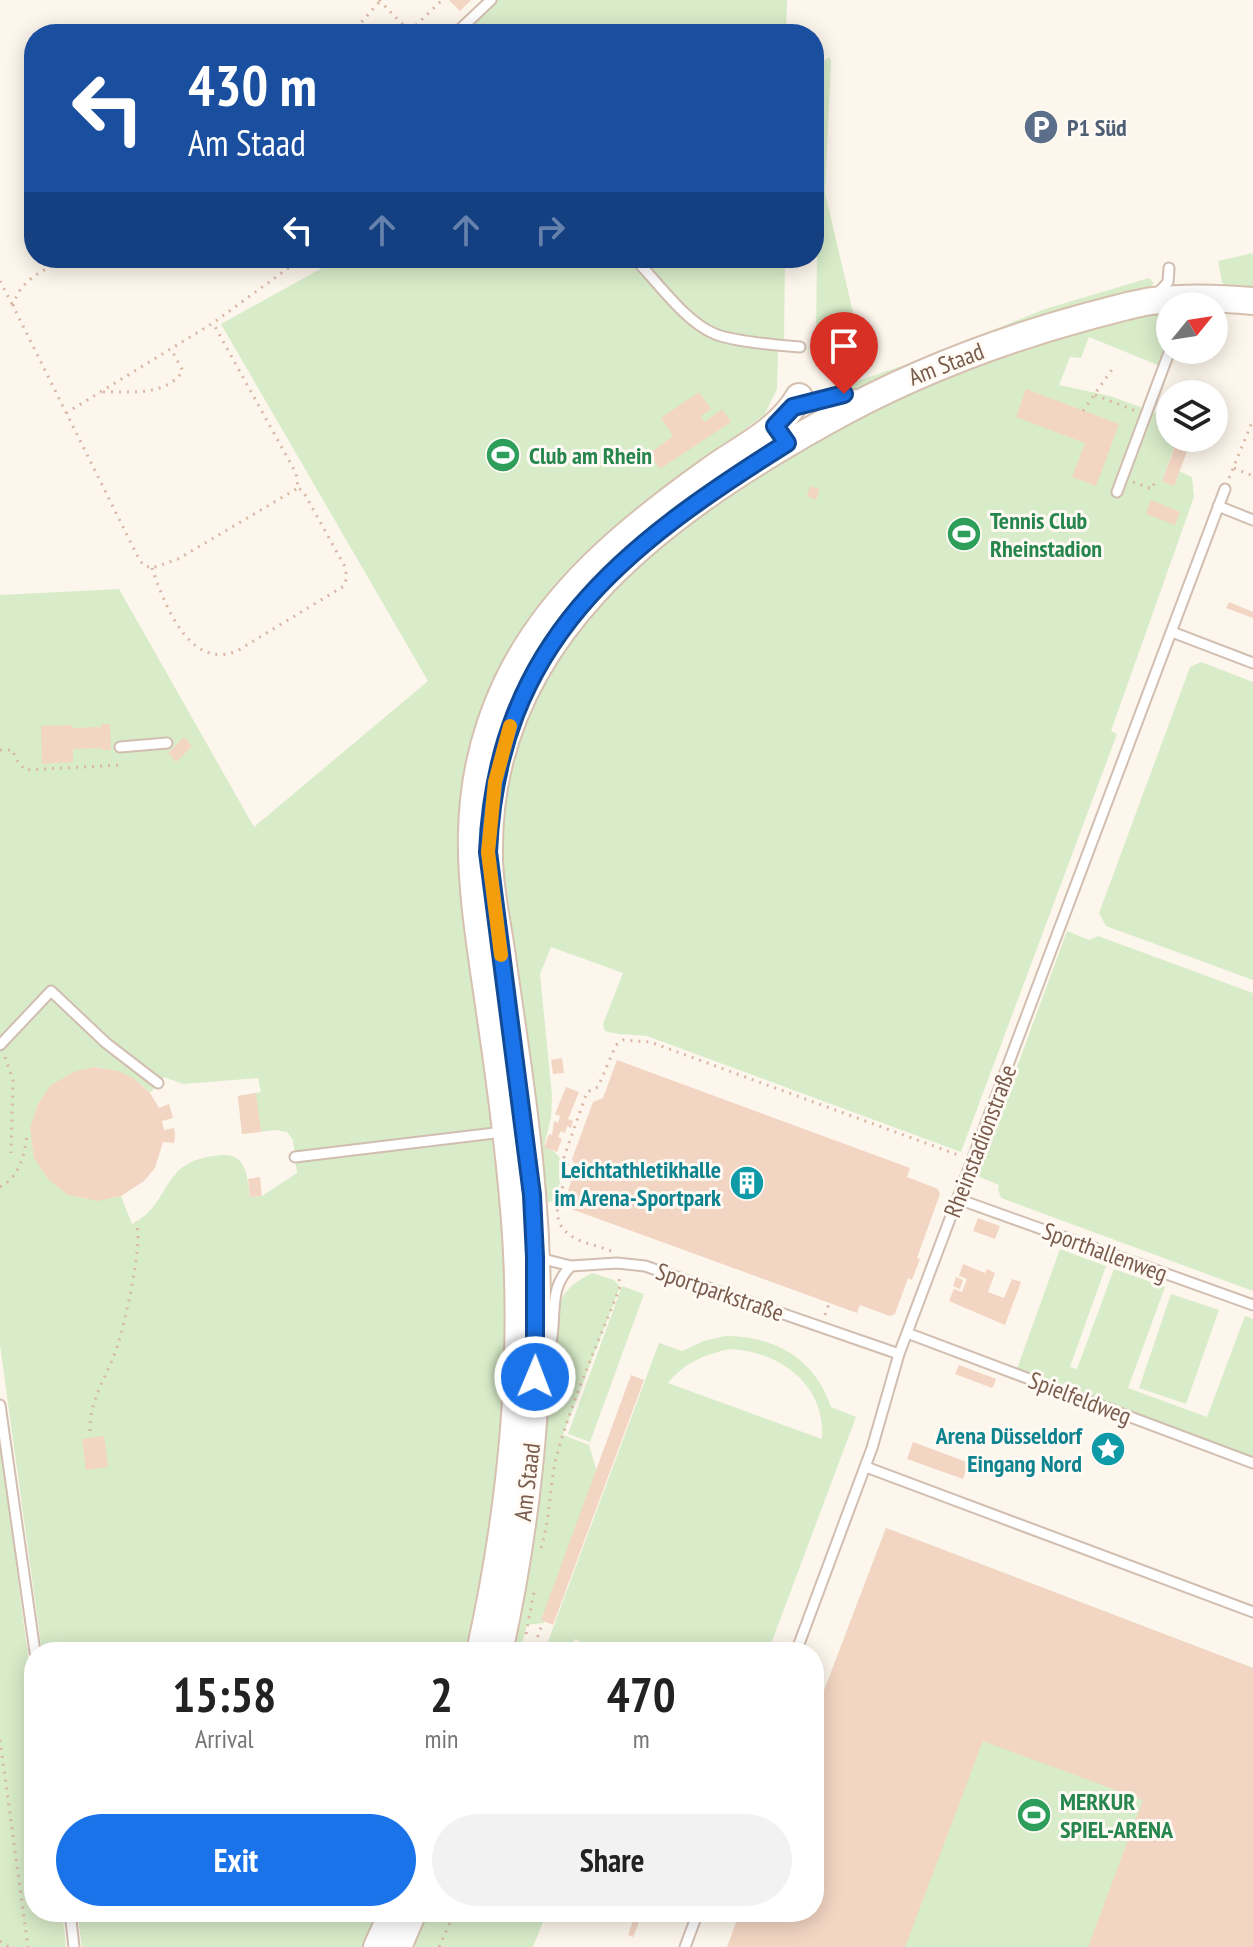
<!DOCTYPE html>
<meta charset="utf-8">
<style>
:root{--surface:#fff;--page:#f2f2f2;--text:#222;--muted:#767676;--accent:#1a73e8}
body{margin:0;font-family:"PT Sans Narrow",sans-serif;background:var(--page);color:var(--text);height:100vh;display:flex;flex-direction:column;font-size:30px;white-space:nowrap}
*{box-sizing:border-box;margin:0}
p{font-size:26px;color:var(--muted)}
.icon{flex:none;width:44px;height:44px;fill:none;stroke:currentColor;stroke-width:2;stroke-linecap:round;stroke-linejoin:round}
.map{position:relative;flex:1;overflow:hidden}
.panel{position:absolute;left:24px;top:1642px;width:800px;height:280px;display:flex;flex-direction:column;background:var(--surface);border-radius:32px;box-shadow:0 4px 20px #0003}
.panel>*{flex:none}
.banner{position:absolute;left:24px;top:24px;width:800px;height:244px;border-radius:32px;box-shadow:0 4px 20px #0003;background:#1a4fa0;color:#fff;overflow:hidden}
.needle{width:52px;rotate:60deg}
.buttons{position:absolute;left:1156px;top:292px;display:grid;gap:16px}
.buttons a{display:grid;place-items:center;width:72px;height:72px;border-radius:50%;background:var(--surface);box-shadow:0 4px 20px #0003;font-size:40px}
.pin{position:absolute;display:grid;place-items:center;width:68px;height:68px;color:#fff;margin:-82px -34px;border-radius:50% 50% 50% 0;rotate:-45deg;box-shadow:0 0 8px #0007}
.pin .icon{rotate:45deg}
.me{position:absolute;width:88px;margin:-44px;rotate:1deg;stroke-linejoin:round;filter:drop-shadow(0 0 6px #0008)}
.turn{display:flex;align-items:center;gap:28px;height:168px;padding:0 32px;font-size:36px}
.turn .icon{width:104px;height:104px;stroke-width:2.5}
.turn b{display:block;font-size:56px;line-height:68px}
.lanes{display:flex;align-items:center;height:76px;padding:0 32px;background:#0003;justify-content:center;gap:40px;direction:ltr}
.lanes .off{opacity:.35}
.eta{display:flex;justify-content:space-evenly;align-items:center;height:136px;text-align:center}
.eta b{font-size:48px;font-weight:800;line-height:56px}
.action{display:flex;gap:16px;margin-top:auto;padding:16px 32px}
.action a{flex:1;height:92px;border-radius:48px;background:var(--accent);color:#fff;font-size:32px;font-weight:800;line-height:92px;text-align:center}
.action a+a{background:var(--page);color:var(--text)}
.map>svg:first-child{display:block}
.green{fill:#d8ecc9;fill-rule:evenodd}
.building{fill:#f3d5c3}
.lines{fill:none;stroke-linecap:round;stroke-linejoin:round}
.lane-casing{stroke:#d1beb0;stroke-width:13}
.secondary-casing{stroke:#d6c0b0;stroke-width:30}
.path{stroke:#d9b8a5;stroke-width:3;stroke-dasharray:2 6;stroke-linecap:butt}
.lane{stroke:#fff;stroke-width:9}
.secondary{stroke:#fff;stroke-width:26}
.route-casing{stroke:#114b97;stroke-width:20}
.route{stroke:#1a73e8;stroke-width:14}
.slow{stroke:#f59e0b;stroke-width:14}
.labels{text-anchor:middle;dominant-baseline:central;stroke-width:6;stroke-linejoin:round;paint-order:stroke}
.service-label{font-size:24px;font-weight:bold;fill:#4e5e75;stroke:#fffaf3;text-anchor:start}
.street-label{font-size:24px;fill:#7a5c4d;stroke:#fffaf3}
.leisure-label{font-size:24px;font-weight:bold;fill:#27864d;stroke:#fffaf3;text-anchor:start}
.culture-label{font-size:24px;font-weight:bold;fill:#0d838f;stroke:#fffaf3;text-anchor:end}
</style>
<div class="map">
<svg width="1253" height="1947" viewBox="0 0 1253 1947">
<rect width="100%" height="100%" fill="#fdf6ec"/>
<path class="green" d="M 496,0 L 787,0 L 786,34 L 460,34 Z
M 829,57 L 831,61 L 825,193 L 865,363 L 840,373 L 835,358 L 816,339 L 819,81 L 821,63 Z
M 1253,253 L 1253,290 L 1226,287 L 1222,282 L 1218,261 Z
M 340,258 L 628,258 L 633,263 L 640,258 L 785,258 L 784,342 L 775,341 L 775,351 L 778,352 L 777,389 L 762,420 L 760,418 L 622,520 L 494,690 L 497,1129 L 509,1314 L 501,1470 L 469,1652 L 42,1652 L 0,1345 L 0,595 L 119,589 L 254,827 L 428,681 L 221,324 ZM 95,1067 C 118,1070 134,1076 150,1093 L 164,1077 L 183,1084 L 258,1078 L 261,1092 L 238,1096 L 242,1134 L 276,1130 L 287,1132 L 293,1140 L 297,1173 L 262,1196 L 250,1197 C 247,1179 248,1154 223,1155 C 157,1159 175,1202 132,1224 L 121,1196 C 21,1223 0,1082 95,1067 Z
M 1149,278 L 1154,283 L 1148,290 L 874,384 L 843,391 L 843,386 L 919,360 L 1045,309 Z
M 1165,308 L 1167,350 L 1160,366 L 1089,337 L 1081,358 L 1070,357 L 1059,385 L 1110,396 L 1170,418 L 1165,434 L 1170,438 L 1177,439 L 1162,481 L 1174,485 L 1179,471 L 1192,477 L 1194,497 L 1111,731 L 1117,734 L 961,1152 L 647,1036 C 631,1034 620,1036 605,1031 L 603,1024 L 623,973 L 551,947 L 540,974 L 552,1096 L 551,1118 L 544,1146 C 573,1159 561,1176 554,1200 L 547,1203 L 540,1196 L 496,849 L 517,724 L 576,620 L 700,509 L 876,400 L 1004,350 Z
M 1201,662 L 1253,682 L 1253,980 L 1106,926 L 1099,913 L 1190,667 Z
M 1067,931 L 1089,940 L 1098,936 L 1253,993 L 1253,1291 L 1001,1198 L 998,1189 L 999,1185 L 977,1176 Z
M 1060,1249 L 1106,1266 L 1070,1367 L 1077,1369 L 1114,1269 L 1165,1287 L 1128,1388 L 1207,1417 L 1245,1316 L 1253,1319 L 1253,1459 L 1017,1369 Z
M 592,1273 L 614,1280 L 620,1287 L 563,1435 L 589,1445 L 597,1472 L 544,1623 L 527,1625 L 520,1652 L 504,1652 L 549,1365 C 566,1319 541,1299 592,1273 Z
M 622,1286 L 644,1294 L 590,1442 L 568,1434 Z
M 1171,1294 L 1219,1310 L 1186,1404 L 1139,1388 Z
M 725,1336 C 774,1336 815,1358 831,1407 L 856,1417 L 768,1652 L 577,1652 L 581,1642 L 574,1639 L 574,1652 L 544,1652 L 659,1343 L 682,1351 L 704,1341 ZM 729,1349 C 779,1351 826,1384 822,1439 L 668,1383 C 684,1363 704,1355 729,1349 Z
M 0,1442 L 34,1701 L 34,1912 L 62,1912 L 66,1947 L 0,1947 Z
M 886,1528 L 1253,1668 L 1253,1947 L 727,1947 L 814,1912 L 814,1717 Z
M 77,1912 L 382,1912 L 366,1947 L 82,1947 Z
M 420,1912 L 547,1912 L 533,1947 L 402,1947 Z"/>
<path class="building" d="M 449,0 L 471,0 L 460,11 Z
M 1026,389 L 1119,424 L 1096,486 L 1072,477 L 1085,443 L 1016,417 Z
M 699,392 L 711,409 L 701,416 L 705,422 L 722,409 L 731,422 L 660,469 L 649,454 L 673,436 L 661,418 Z
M 1178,438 L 1192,438 L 1174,486 L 1162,481 Z
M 810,486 L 820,489 L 816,500 L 807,496 Z
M 1151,500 L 1180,512 L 1175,525 L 1146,514 Z
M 1229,602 L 1253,612 L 1253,618 L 1226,608 Z
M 101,724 L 110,724 L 111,750 L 102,750 L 102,748 L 73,749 L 73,762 L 42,764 L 41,726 L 72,725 L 72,728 L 102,727 Z
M 184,737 L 192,746 L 176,762 L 168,753 Z
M 562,1058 L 564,1073 L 553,1074 L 551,1060 Z
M 617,1060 L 910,1168 L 907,1177 L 938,1189 L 940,1194 L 917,1258 L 920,1259 L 912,1280 L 908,1278 L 895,1314 L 890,1316 L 860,1305 L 857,1313 L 563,1206 L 576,1167 L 572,1159 L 593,1102 L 603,1098 Z
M 95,1067 L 118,1071 L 133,1078 L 150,1093 L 159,1108 L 169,1104 L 173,1118 L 162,1121 L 164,1130 L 174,1128 L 175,1135 L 174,1143 L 163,1142 L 155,1168 L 144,1181 L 121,1196 L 98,1201 L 68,1195 L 48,1179 L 34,1158 L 30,1128 L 38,1104 L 51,1085 L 76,1071 Z
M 566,1087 L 579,1092 L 568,1119 L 573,1121 L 571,1128 L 567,1126 L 565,1133 L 561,1131 L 558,1137 L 562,1139 L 557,1152 L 544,1147 L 549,1134 L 552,1135 L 554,1121 L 558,1123 L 560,1116 L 555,1114 Z
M 256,1093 L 261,1132 L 242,1134 L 238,1096 Z
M 260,1177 L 262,1196 L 250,1197 L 248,1179 Z
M 978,1218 L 1000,1226 L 995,1239 L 973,1231 Z
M 963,1264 L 985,1273 L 987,1269 L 995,1273 L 988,1292 L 1004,1298 L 1012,1279 L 1021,1282 L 1005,1325 L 949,1301 L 954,1289 L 962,1292 L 967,1279 L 959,1276 Z
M 956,1277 L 963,1280 L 960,1289 L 953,1286 Z
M 959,1365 L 996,1379 L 994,1385 L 992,1388 L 955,1374 Z
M 631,1375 L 644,1380 L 553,1625 L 541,1620 Z
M 104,1436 L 108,1467 L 86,1470 L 82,1439 Z
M 913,1442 L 969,1463 L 963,1479 L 907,1459 Z
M 886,1528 L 1253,1668 L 1253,1947 L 1088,1947 L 1143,1800 L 983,1741 L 905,1947 L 727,1947 L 740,1912 L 814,1912 L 814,1717 Z
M 633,1921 L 639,1923 L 633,1937 L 628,1935 Z"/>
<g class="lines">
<g class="lane-casing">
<path id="lane" d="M 455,34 L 491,0
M 634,258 C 657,281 685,322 715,334 C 735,342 777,345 800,347
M 1158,293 L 1168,282 L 1169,268
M 798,407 L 844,394 L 858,395
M 1117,492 L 1170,350 L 1167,303
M 1218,506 L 1253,520
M 1172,632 L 1253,663
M 120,747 L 167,743
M 0,1045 L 51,991 L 106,1043 L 158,1083
M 295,1157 L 503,1132
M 958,1199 L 1253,1305
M 539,1258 L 571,1266 L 617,1263 L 645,1266 L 899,1354
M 907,1333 L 1253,1463
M 545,1360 C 562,1326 543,1293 571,1266
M 0,1405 L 35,1652
M 866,1467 L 1253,1612
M 796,1652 L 872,1448 L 899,1354 L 1225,489
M 70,1912 L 74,1947
M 685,1947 L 698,1912"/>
</g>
<g class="secondary-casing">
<path id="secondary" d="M 480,1652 C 510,1516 525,1375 516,1235 C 511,1160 501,1086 490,1012 C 473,893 453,797 507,683 C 550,593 628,529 708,472 C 739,449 779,432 799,397
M 499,1652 C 532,1502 545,1347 532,1194 C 526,1115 513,1036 502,957 C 497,921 488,883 489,847 C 489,639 660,514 825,422 C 908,375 997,341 1089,316 C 1110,311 1131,304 1152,301 C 1185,297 1220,298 1253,301
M 377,1947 L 393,1912
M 398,1947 L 413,1912"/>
</g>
<path class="path" d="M 379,0 L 412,34
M 410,31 L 442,0
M 351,34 L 380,1
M 66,258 C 43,271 20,279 13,306 L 137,555 L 143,565 L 152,568 L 178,559 L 298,488 L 296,473 L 213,323
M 284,258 L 291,267
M 0,281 L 13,306
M 103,392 C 133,391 164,397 183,371 L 171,349
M 1095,395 L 1136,411
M 1083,411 L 1113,368
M 66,413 L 213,323 L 302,258
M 1234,468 L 1253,476
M 1229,478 L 1253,420
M 1133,482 L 1152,489 L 1156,479
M 152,568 C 164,603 189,671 237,651 L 344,586 L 347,577 L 344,565 L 303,491 L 298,488
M 0,750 L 13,750 L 15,758 L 25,770 L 122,765
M 5,1057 L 13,1080 L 11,1153
M 0,1187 C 20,1176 24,1156 27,1135
M 611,1251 C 602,1247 591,1245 581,1241 C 544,1226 559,1197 569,1170 L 564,1157 L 587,1092 L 598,1087 L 616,1045 L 623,1040 L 650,1042 L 961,1156
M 825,1315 L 829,1304
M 90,1431 C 89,1398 109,1374 118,1344 C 125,1322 144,1241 136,1222
M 541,1548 C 551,1516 549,1483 558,1451 C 574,1395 599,1341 620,1287 L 619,1277
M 526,1634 L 535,1587
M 532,1652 L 542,1625
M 0,1740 L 28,1947
M 0,1941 L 9,1947
M 439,1947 L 455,1912"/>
<use href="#lane" class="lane"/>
<use href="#secondary" class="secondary"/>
</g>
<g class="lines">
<g class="route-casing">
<path id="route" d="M 535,1377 L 535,1257 L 532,1195 L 488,852 C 497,642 623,546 787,443 L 775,426 L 793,407 L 844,394"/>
</g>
<use href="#route" class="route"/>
<path class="slow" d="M 501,955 L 488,852 L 495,782 L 510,726"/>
</g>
<defs>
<g id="parking-disc" transform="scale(1.8)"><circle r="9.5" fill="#5c6f8a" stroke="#fffaf3"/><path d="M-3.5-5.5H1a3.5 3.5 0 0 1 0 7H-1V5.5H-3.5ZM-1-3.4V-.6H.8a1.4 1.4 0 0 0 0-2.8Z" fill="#fff"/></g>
<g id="stadium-disc" transform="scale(1.8)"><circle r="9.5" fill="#2e9e5b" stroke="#fffaf3"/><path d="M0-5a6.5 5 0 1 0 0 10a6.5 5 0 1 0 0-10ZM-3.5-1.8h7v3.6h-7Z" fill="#fff"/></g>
<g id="building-disc" transform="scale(1.8)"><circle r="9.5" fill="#0f9aa8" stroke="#fffaf3"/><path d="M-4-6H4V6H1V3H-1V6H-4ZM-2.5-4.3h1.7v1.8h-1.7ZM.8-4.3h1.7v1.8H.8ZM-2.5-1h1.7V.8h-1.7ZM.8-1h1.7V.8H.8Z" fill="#fff"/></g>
<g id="sight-disc" transform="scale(1.8)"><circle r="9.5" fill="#0f9aa8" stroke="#fffaf3"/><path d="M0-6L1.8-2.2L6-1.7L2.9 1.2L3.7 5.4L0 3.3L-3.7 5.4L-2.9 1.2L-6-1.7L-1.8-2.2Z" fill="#fff"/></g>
</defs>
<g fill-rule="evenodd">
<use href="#parking-disc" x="1041" y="127"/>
<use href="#stadium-disc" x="503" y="455"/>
<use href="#stadium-disc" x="964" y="534"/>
<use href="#building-disc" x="747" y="1183"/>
<use href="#sight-disc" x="1108" y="1449"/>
<use href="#stadium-disc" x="1034" y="1815"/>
</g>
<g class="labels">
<g class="service-label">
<text x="1067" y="127">P1 Süd</text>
</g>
<g class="street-label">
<text transform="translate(946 364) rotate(-21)">Am Staad</text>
<text transform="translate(980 1141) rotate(-69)">Rheinstadionstraße</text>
<text transform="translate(1105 1252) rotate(20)">Sporthallenweg</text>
<text transform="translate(720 1292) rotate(19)">Sportparkstraße</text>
<text transform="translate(1080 1398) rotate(21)">Spielfeldweg</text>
<text transform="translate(527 1482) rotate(-83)">Am Staad</text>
</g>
<g class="leisure-label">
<text x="529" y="455">Club am Rhein</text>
<text x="990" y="520">Tennis Club<tspan x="990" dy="28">Rheinstadion</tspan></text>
<text x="1060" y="1801">MERKUR<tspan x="1060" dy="28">SPIEL-ARENA</tspan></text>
</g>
<g class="culture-label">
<text x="721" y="1169">Leichtathletikhalle<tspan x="721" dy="28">im Arena-Sportpark</tspan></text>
<text x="1082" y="1435">Arena Düsseldorf<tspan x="1082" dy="28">Eingang Nord</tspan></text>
</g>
</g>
</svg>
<div class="buttons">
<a><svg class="needle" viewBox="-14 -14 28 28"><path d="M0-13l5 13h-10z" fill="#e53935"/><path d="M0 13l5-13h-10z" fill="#767676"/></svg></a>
<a><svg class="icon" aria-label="layers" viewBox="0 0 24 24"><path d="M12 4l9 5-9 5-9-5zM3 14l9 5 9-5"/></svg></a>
</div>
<div class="pin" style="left:844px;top:394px;background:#d93025"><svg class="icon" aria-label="arrive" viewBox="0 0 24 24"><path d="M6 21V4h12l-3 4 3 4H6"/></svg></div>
<svg class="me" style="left:535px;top:1377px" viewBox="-20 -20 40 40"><circle r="17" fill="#1a73e8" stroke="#fff" stroke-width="3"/><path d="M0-11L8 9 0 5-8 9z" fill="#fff"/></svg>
<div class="banner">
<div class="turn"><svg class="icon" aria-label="left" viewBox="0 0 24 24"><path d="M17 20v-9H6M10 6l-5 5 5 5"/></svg><div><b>430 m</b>Am Staad</div></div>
<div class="lanes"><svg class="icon" aria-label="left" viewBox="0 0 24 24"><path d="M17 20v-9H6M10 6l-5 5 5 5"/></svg><svg class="icon off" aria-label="ahead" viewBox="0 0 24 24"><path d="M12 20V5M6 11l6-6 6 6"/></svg><svg class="icon off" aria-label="ahead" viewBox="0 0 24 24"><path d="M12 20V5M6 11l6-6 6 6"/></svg><svg class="icon off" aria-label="right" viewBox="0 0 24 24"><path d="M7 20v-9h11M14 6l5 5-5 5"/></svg></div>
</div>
<section class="panel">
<div class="eta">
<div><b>15:58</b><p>Arrival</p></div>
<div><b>2</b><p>min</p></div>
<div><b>470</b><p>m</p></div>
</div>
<div class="action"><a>Exit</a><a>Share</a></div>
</section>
</div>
